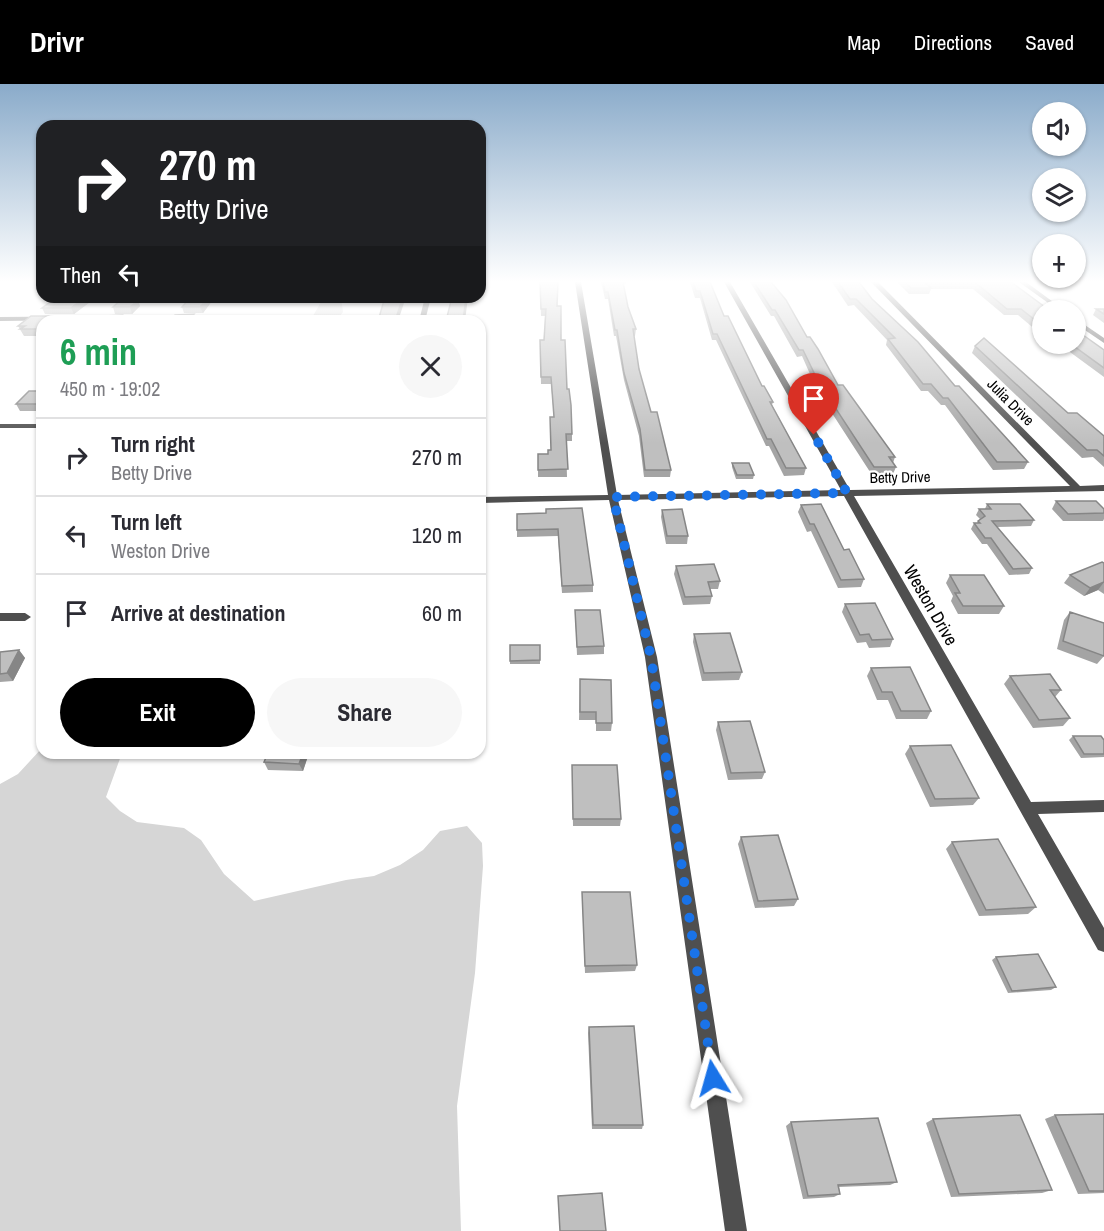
<!DOCTYPE html>
<meta charset="utf-8">
<style>
:root{--surface:#fff;--page:#f7f7f7;--text:#2b2b33;--muted:#7c7c81;--line:#e1e1e2;--accent:#000}
body{margin:0;font-family:"Archivo Narrow",sans-serif;background:var(--page);color:var(--text);height:100vh;display:flex;flex-direction:column;font-size:22px;white-space:nowrap}
*{box-sizing:border-box;margin:0}
p{font-size:20px;color:var(--muted)}
.icon{flex:none;width:33px;height:33px;fill:none;stroke:currentColor;stroke-width:2;stroke-linecap:round;stroke-linejoin:round}
.map{position:relative;flex:1;overflow:hidden}
.side{position:absolute;left:36px;top:231px;width:450px;height:444px;display:flex;flex-direction:column;background:var(--surface);border-radius:18px;box-shadow:0 2px 4px #0004}
.side>*{flex:none}
.banner{position:absolute;left:36px;top:36px;width:450px;height:183px;border-radius:18px;box-shadow:0 2px 4px #0004;background:#202124;color:#fff;overflow:hidden}
.tools{position:absolute;left:1032px;top:18px;display:grid;gap:12px}
.tools a{display:grid;place-items:center;width:54px;height:54px;border-radius:50%;background:var(--surface);box-shadow:0 2px 4px #0004;font-size:30px}
.pin{position:absolute;display:grid;place-items:center;width:51px;height:51px;color:#fff;margin:-62px -26px;border-radius:50% 50% 50% 0;rotate:-45deg;box-shadow:0 0 6px #0007}
.pin .icon{rotate:45deg}
.me{position:absolute;width:66px;margin:-33px;rotate:352deg;stroke-linejoin:round;filter:drop-shadow(0 0 4px #0008)}
.turn{display:flex;align-items:center;gap:21px;height:126px;padding:0 24px;font-size:27px}
.turn .icon{width:78px;height:78px;stroke-width:2.5}
.turn b{display:block;font-size:42px;line-height:51px}
.then{display:flex;align-items:center;height:57px;padding:0 24px;background:#0003;gap:12px;font-size:22px}
.round{display:grid;place-items:center;flex:none;width:63px;height:63px;border-radius:32px;background:var(--page)}
.summary{display:flex;align-items:center;justify-content:space-between;height:102px;padding:0 24px}
h1{font-size:36px;font-weight:700;line-height:45px;color:#1e9e55}
.primary-button{display:flex;gap:12px;margin-top:auto;padding:12px 24px}
.primary-button a{flex:1;height:69px;border-radius:36px;background:var(--accent);color:#fff;font-size:24px;font-weight:700;line-height:69px;text-align:center}
.primary-button a+a{background:var(--page);color:var(--text)}
ul{padding:0;list-style:none}
li{display:flex;align-items:center;gap:18px;height:78px;padding:0 24px;border-top:2px solid var(--line)}
li div{flex:1}
li b{display:block;font-size:22px}
li em{font-style:normal}
header{display:flex;align-items:center;gap:36px;box-sizing:border-box;height:84px;padding:0 30px;background:var(--accent);color:#fff}
header strong{font-size:28px}
nav{display:flex;gap:33px;margin-inline-start:auto;font-size:21px}
.map>svg:first-child{display:block}
.green{fill:#d6d6d6}
.lines{fill:none;stroke-linecap:round;stroke-linejoin:round}
.street{fill:#4f4f4f;fill-rule:evenodd}
.wall{fill:#a4a4a4}
.shaded-wall{fill:#868686}
.building{fill:#bfbfbf;stroke:#868686;stroke-width:1.5}
.route{stroke:#1a73e8;stroke-width:10;stroke-dasharray:0 18}
.labels{text-anchor:middle;dominant-baseline:central;stroke-width:4.5;stroke-linejoin:round;paint-order:stroke}
.far-street-label{font-size:15px;fill:#000;stroke:#fff}
.street-label{font-size:18px;fill:#000;stroke:#fff}
</style>
<header>
<strong>Drivr</strong>
<nav><a>Map</a><a>Directions</a><a>Saved</a></nav>
</header>
<div class="map">
<svg width="1104" height="1147" viewBox="0 0 1104 1147">
<rect width="100%" height="100%" fill="#fff"/>
<path class="green" d="M 318,213 L 341,213 L 343,228 L 336,237 L 310,237 L 321,218 Z
M 42,664 L 42,669 L 122,669 L 106,713 L 120,727 L 137,738 L 184,744 L 201,756 L 224,790 L 254,817 L 346,796 L 374,792 L 400,781 L 423,766 L 440,747 L 467,742 L 482,759 L 483,782 L 475,889 L 457,1022 L 461,1147 L 0,1147 L 0,700 L 18,690 Z"/>
<g class="lines">
<path class="street" d="M 575,198 L 581,198 L 617,411 L 841,406 L 724,198 L 730,198 L 850,406 L 1070,402 L 871,198 L 878,198 L 1080,402 L 1104,401 L 1104,407 L 854,412 L 1031,718 L 1104,716 L 1104,728 L 1038,730 L 1104,844 L 1104,868 L 1098,866 L 844,412 L 618,416 L 657,573 L 747,1147 L 725,1147 L 645,573 L 609,416 L 480,419 L 480,413 L 608,411 Z
M 1019,198 L 1026,198 L 1064,226 L 1058,226 Z
M 425,213 L 431,213 L 425,237 L 419,237 Z
M 246,231 L 247,232 L 244,234 L 0,237 L 0,233 Z
M 1076,235 L 1104,254 L 1104,259 L 1076,240 Z
M 0,340 L 42,340 L 42,344 L 0,344 Z
M 0,529 L 25,529 L 31,533 L 25,537 L 0,537 Z"/>
</g>
<path class="wall" d="M 540,198 L 558,222 L 561,256 L 572,350 L 572,357 L 566,357 L 567,393 L 538,393 L 538,370 L 548,370 L 551,366 L 554,333 L 551,300 L 541,300 L 540,256 L 544,256 L 545,232 L 541,232 Z
M 601,198 L 626,198 L 626,200 L 623,200 L 628,223 L 636,245 L 635,252 L 634,252 L 639,285 L 651,328 L 671,386 L 670,393 L 644,393 L 639,352 L 624,296 L 616,252 L 614,252 L 608,215 L 605,215 Z
M 690,198 L 710,198 L 724,232 L 762,302 L 773,318 L 772,321 L 806,384 L 804,391 L 784,392 L 769,362 L 766,362 L 716,256 L 712,256 L 700,214 L 695,214 Z
M 750,198 L 771,198 L 838,301 L 895,373 L 893,379 L 896,383 L 893,390 L 872,391 L 817,306 L 802,272 L 797,273 L 774,232 L 771,232 Z
M 832,198 L 859,198 L 872,215 L 955,302 L 1028,378 L 1024,385 L 993,386 L 945,321 L 941,321 L 928,307 L 921,307 L 886,261 L 887,256 L 854,221 L 848,222 Z
M 897,198 L 1011,198 L 1042,226 L 1042,247 L 1037,247 L 1018,231 L 1004,231 L 973,205 L 931,205 L 929,210 L 909,210 Z
M 57,213 L 88,213 L 90,218 L 74,230 L 45,230 L 42,224 Z
M 212,217 L 203,229 L 184,229 L 182,223 Z
M 140,222 L 132,230 L 115,230 L 113,223 Z
M 1096,225 L 1104,225 L 1104,239 L 1093,231 Z
M 60,232 L 63,237 L 42,237 L 42,252 L 24,252 L 18,242 Z
M 1059,260 L 1076,260 L 1104,266 L 1104,293 Z
M 975,262 L 1068,329 L 1104,352 L 1104,383 L 1093,373 L 1082,374 L 972,269 Z
M 42,307 L 42,327 L 20,327 L 16,320 Z
M 732,379 L 754,391 L 753,395 L 736,395 L 732,383 Z
M 1056,417 L 1104,425 L 1104,435 L 1103,437 L 1063,437 L 1052,425 Z
M 987,420 L 1034,436 L 1031,442 L 997,443 L 1032,484 L 1029,490 L 1009,491 L 987,460 L 982,460 L 971,445 L 974,439 L 977,439 L 980,435 L 976,431 L 979,425 L 985,425 Z
M 801,421 L 864,495 L 861,503 L 838,504 L 811,447 L 807,448 L 798,428 Z
M 546,425 L 593,501 L 593,508 L 562,509 L 558,452 L 517,453 L 517,430 L 546,429 Z
M 662,426 L 688,452 L 687,460 L 666,460 L 661,433 Z
M 1104,479 L 1104,510 L 1098,506 L 1084,512 L 1064,499 L 1070,491 Z
M 676,482 L 720,497 L 718,505 L 710,505 L 712,512 L 710,520 L 683,521 L 674,490 Z
M 950,491 L 1004,522 L 999,530 L 958,530 L 951,517 L 953,512 L 946,499 Z
M 845,520 L 893,555 L 890,563 L 869,564 L 866,558 L 857,559 L 842,528 Z
M 575,526 L 604,562 L 604,570 L 577,571 Z
M 1070,528 L 1104,572 L 1097,580 L 1057,565 L 1064,536 Z
M 694,550 L 742,588 L 739,596 L 702,597 L 693,558 Z
M 540,561 L 540,580 L 510,580 L 510,577 Z
M 19,566 L 25,574 L 13,597 L 0,598 L 0,568 Z
M 871,584 L 931,627 L 927,635 L 896,635 L 888,616 L 877,616 L 867,592 Z
M 1010,592 L 1061,606 L 1055,613 L 1070,634 L 1063,642 L 1033,644 L 1004,600 Z
M 580,595 L 612,639 L 611,647 L 596,647 L 596,636 L 579,636 Z
M 718,638 L 765,688 L 762,695 L 728,696 L 716,646 Z
M 1073,652 L 1104,656 L 1104,673 L 1081,674 L 1069,656 Z
M 910,662 L 979,714 L 973,721 L 930,723 L 905,670 Z
M 268,669 L 309,669 L 303,687 L 268,686 L 264,678 Z
M 572,681 L 621,735 L 620,742 L 573,742 Z
M 741,753 L 798,815 L 794,822 L 755,824 L 738,760 Z
M 952,758 L 1036,823 L 1028,830 L 979,832 L 946,765 Z
M 582,808 L 637,881 L 635,887 L 585,889 Z
M 996,873 L 1056,903 L 1051,906 L 1008,909 L 992,876 Z
M 589,943 L 643,1041 L 642,1045 L 592,1045 L 588,949 Z
M 1104,1030 L 1104,1109 L 1078,1110 L 1045,1035 L 1055,1031 Z
M 933,1035 L 1052,1106 L 1042,1109 L 951,1113 L 926,1039 Z
M 791,1038 L 897,1098 L 890,1101 L 839,1103 L 840,1110 L 834,1113 L 803,1115 L 786,1042 Z"/>
<path class="shaded-wall" d="M 85,213 L 88,213 L 90,218 L 74,230 L 71,224 Z
M 209,213 L 211,213 L 212,217 L 203,229 L 200,223 Z
M 403,213 L 406,213 L 398,237 L 395,237 Z
M 466,213 L 468,213 L 465,237 L 463,237 Z
M 138,216 L 140,222 L 132,230 L 130,223 Z
M 194,230 L 196,237 L 188,237 Z
M 122,231 L 124,237 L 116,237 Z
M 60,232 L 63,237 L 54,237 Z
M 1104,498 L 1098,506 L 1084,512 L 1090,504 Z
M 19,566 L 25,574 L 13,597 L 7,589 Z
M 303,669 L 309,669 L 303,687 L 299,680 Z"/>
<path class="building" d="M 540,198 L 558,198 L 557,222 L 561,222 L 561,256 L 565,256 L 567,305 L 569,305 L 571,321 L 572,350 L 566,350 L 568,385 L 538,386 L 538,370 L 548,370 L 548,366 L 551,366 L 550,333 L 554,333 L 551,293 L 541,293 L 540,256 L 544,256 L 546,225 L 541,225 Z
M 603,198 L 623,198 L 628,223 L 636,245 L 633,245 L 639,285 L 651,328 L 657,328 L 671,386 L 645,386 L 640,345 L 624,289 L 617,246 L 615,246 L 608,208 L 605,208 Z
M 693,198 L 710,198 L 724,232 L 728,232 L 762,302 L 764,302 L 773,318 L 770,318 L 806,384 L 786,384 L 771,355 L 767,355 L 717,250 L 713,250 L 700,207 L 696,207 Z
M 754,198 L 771,198 L 786,216 L 807,253 L 810,253 L 818,265 L 838,301 L 843,301 L 895,373 L 889,373 L 896,383 L 874,383 L 819,299 L 803,266 L 799,266 L 775,226 L 772,226 Z
M 838,198 L 859,198 L 872,215 L 918,258 L 955,302 L 959,302 L 1028,378 L 997,378 L 948,314 L 943,314 L 931,300 L 923,300 L 888,255 L 895,254 L 856,215 L 850,215 Z
M 905,198 L 1011,198 L 1049,226 L 1042,226 L 1042,240 L 1040,240 L 1021,225 L 1007,225 L 976,199 L 925,199 L 931,204 L 911,204 Z
M 57,213 L 85,213 L 71,224 L 42,224 Z
M 124,213 L 135,213 L 138,216 L 130,223 L 113,223 Z
M 191,213 L 209,213 L 200,223 L 182,223 Z
M 385,213 L 403,213 L 395,237 L 378,237 Z
M 452,213 L 466,213 L 463,237 L 446,237 Z
M 1096,225 L 1104,225 L 1104,230 Z
M 194,230 L 188,237 L 169,237 L 175,231 Z
M 122,231 L 116,237 L 98,237 L 104,232 Z
M 31,232 L 60,232 L 54,237 L 42,237 L 42,245 L 20,245 L 25,242 L 18,242 Z
M 1076,246 L 1104,266 L 1104,284 L 1071,260 L 1076,260 Z
M 984,254 L 1068,329 L 1077,329 L 1104,352 L 1104,372 L 1097,366 L 1087,366 L 975,262 Z
M 29,307 L 42,307 L 42,317 L 39,320 L 16,320 Z
M 732,379 L 749,379 L 754,391 L 737,391 Z
M 1056,417 L 1096,417 L 1104,425 L 1104,429 L 1068,430 Z
M 821,420 L 844,466 L 849,465 L 864,495 L 841,496 L 814,440 L 810,440 L 801,421 Z
M 987,420 L 1020,420 L 1034,436 L 992,437 L 1032,484 L 1013,485 L 991,454 L 985,454 L 974,439 L 980,439 L 978,437 L 985,432 L 979,425 L 991,425 Z
M 582,424 L 593,501 L 562,502 L 558,445 L 517,446 L 517,430 L 546,429 L 546,425 Z
M 682,425 L 688,452 L 667,452 L 662,426 Z
M 1102,478 L 1104,479 L 1104,498 L 1090,504 L 1070,491 Z
M 714,480 L 720,497 L 708,498 L 712,512 L 685,513 L 676,482 Z
M 950,491 L 984,491 L 1004,522 L 963,522 L 955,509 L 960,509 Z
M 875,519 L 893,555 L 872,556 L 869,550 L 860,551 L 845,520 Z
M 575,526 L 600,526 L 604,562 L 577,563 Z
M 1070,528 L 1104,539 L 1104,572 L 1063,557 Z
M 730,549 L 742,588 L 704,589 L 694,550 Z
M 510,561 L 540,561 L 540,576 L 510,577 Z
M 19,566 L 7,589 L 0,590 L 0,568 Z
M 910,583 L 931,627 L 901,627 L 892,608 L 882,608 L 871,584 Z
M 1050,590 L 1061,606 L 1050,606 L 1070,634 L 1039,636 L 1010,592 Z
M 580,595 L 611,596 L 612,639 L 596,639 L 596,628 L 580,628 Z
M 750,637 L 765,688 L 731,689 L 718,638 Z
M 1073,652 L 1101,652 L 1104,656 L 1104,670 L 1084,670 Z
M 951,661 L 979,714 L 935,715 L 910,662 Z
M 268,669 L 303,669 L 299,680 L 264,678 Z
M 572,681 L 617,681 L 621,735 L 573,735 Z
M 778,751 L 798,815 L 758,817 L 741,753 Z
M 998,755 L 1036,823 L 986,826 L 952,758 Z
M 582,808 L 630,808 L 637,881 L 585,882 Z
M 1038,870 L 1056,903 L 1012,907 L 996,873 Z
M 634,942 L 643,1041 L 593,1041 L 589,943 Z
M 1104,1030 L 1104,1107 L 1089,1107 L 1055,1031 Z
M 1020,1031 L 1052,1106 L 959,1110 L 933,1035 Z
M 878,1034 L 897,1098 L 838,1101 L 840,1110 L 808,1112 L 791,1038 Z
M 602,1109 L 606,1147 L 560,1147 L 558,1112 Z"/>
<linearGradient id="sky" x2="0" y2="1"><stop stop-color="#8aabca"/><stop offset="0.55" stop-color="#fff"/><stop offset="1" stop-color="#fff" stop-opacity="0"/></linearGradient>
<rect width="1104" height="359" fill="url(#sky)"/>
<g class="lines">
<path class="route" d="M 713,994 L 651,573 L 613,413 L 847,409 L 814,351"/>
</g>
<g class="labels">
<g class="far-street-label">
<text transform="translate(1011 318) rotate(45)">Julia Drive</text>
<text transform="translate(900 393) rotate(-1)">Betty Drive</text>
</g>
<g class="street-label">
<text transform="translate(931 521) rotate(60)">Weston Drive</text>
</g>
</g>
</svg>
<div class="tools">
<a><svg class="icon" aria-label="sound" viewBox="0 0 24 24"><path d="M4 9h4l5-4v14l-5-4H4zM17 9q2 3 0 6"/></svg></a>
<a><svg class="icon" aria-label="layers" viewBox="0 0 24 24"><path d="M12 4l9 5-9 5-9-5zM3 14l9 5 9-5"/></svg></a>
<a>+</a>
<a>−</a>
</div>
<div class="pin" style="left:814px;top:351px;background:#d93025"><svg class="icon" aria-label="arrive" viewBox="0 0 24 24"><path d="M6 21V4h12l-3 4 3 4H6"/></svg></div>
<svg class="me" style="left:713px;top:994px" viewBox="-20 -20 40 40"><path d="M0-17L14 15 0 8-14 15z" fill="#1a73e8" stroke="#fff" stroke-width="4"/></svg>
<div class="banner">
<div class="turn"><svg class="icon" aria-label="right" viewBox="0 0 24 24"><path d="M7 20v-9h11M14 6l5 5-5 5"/></svg><div><b>270 m</b>Betty Drive</div></div>
<div class="then">Then<svg class="icon" aria-label="left" viewBox="0 0 24 24"><path d="M17 20v-9H6M10 6l-5 5 5 5"/></svg></div>
</div>
<section class="side">
<div class="summary"><div><h1>6 min</h1><p>450 m · 19:02</p></div><a class="round"><svg class="icon" aria-label="close" viewBox="0 0 24 24"><path d="M6 6l12 12M18 6L6 18"/></svg></a></div>
<ul>
<li><svg class="icon" aria-label="right" viewBox="0 0 24 24"><path d="M7 20v-9h11M14 6l5 5-5 5"/></svg><div><b>Turn right</b><p>Betty Drive</p></div><em>270 m</em></li>
<li><svg class="icon" aria-label="left" viewBox="0 0 24 24"><path d="M17 20v-9H6M10 6l-5 5 5 5"/></svg><div><b>Turn left</b><p>Weston Drive</p></div><em>120 m</em></li>
<li><svg class="icon" aria-label="arrive" viewBox="0 0 24 24"><path d="M6 21V4h12l-3 4 3 4H6"/></svg><div><b>Arrive at destination</b></div><em>60 m</em></li>
</ul>
<div class="primary-button"><a>Exit</a><a>Share</a></div>
</section>
</div>
